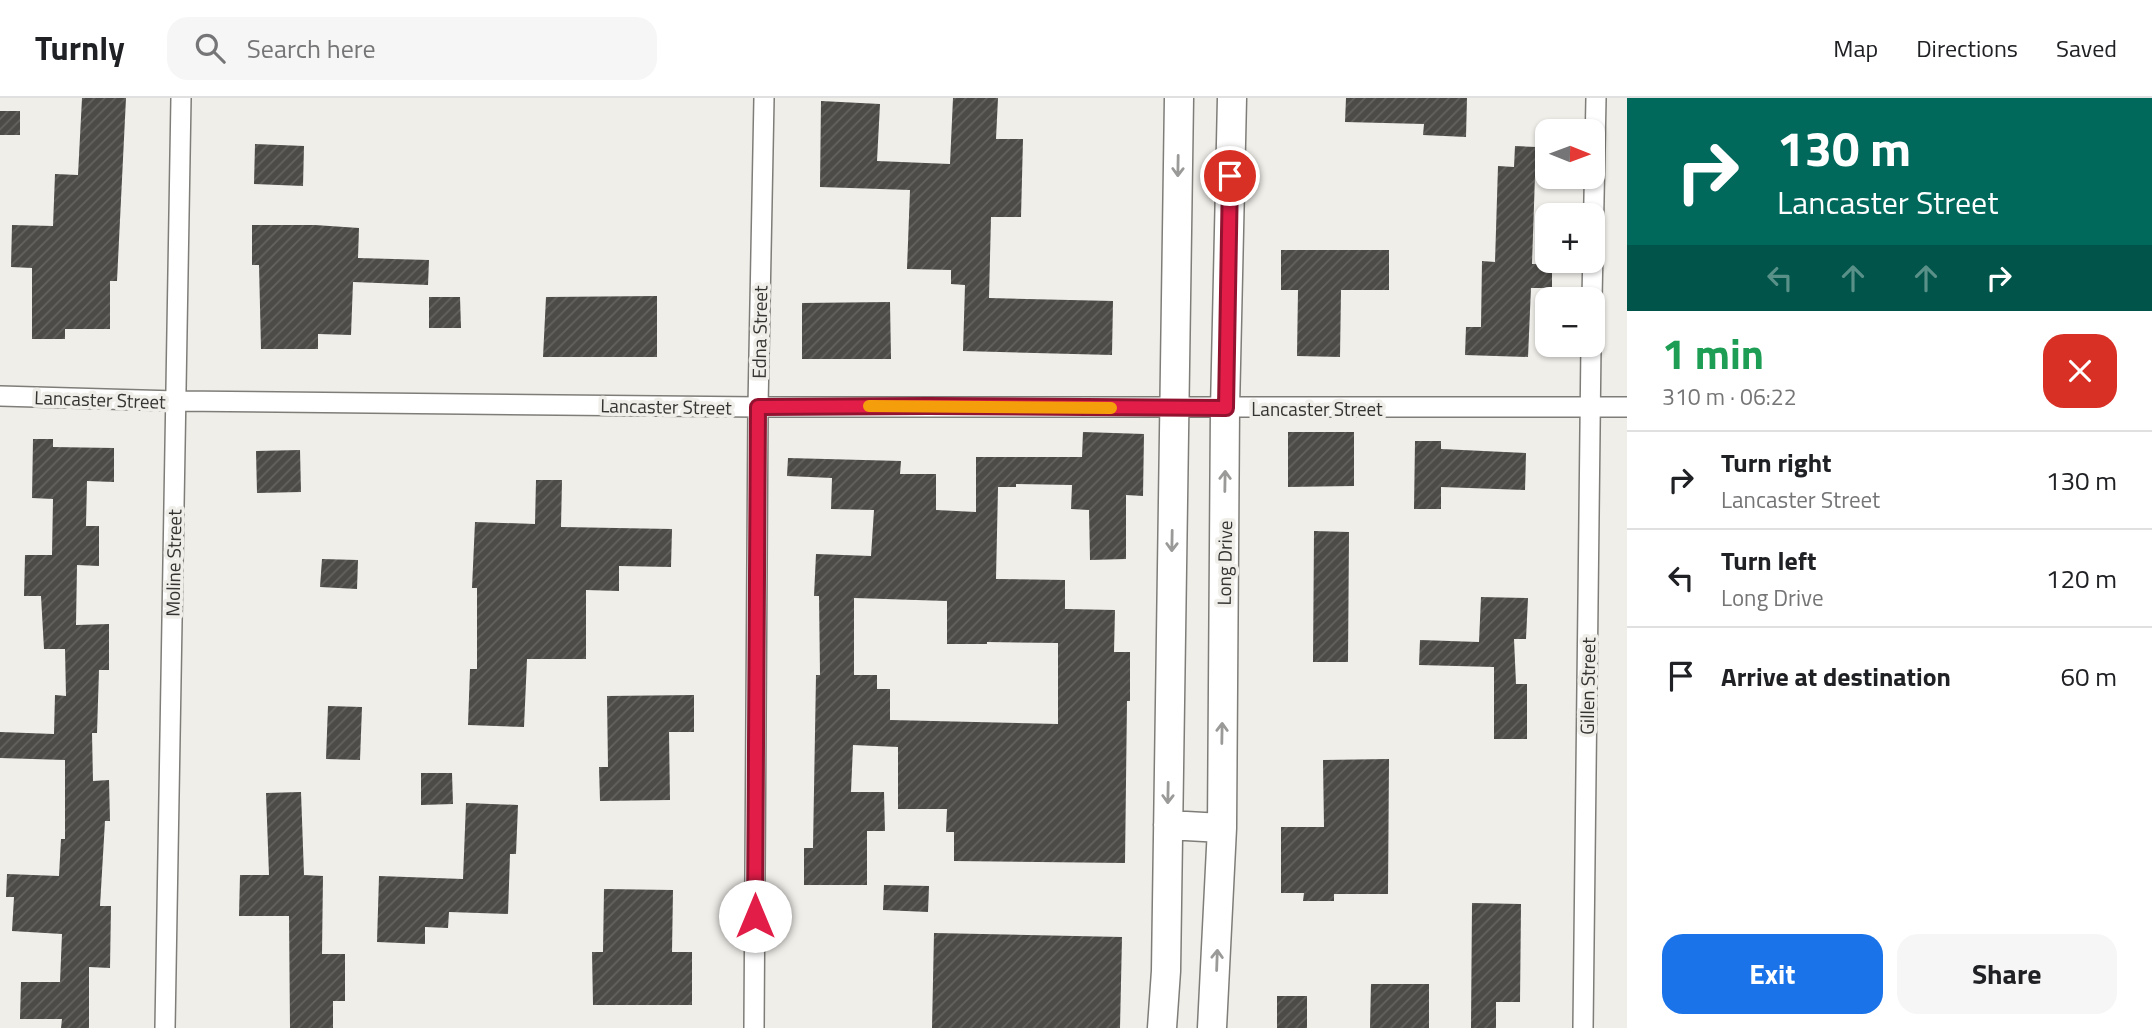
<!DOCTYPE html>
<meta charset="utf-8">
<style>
:root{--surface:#fff;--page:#f6f6f6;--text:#202124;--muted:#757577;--line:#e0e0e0;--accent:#1a73e8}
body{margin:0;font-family:"Titillium Web",sans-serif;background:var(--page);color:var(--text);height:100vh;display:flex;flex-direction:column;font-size:26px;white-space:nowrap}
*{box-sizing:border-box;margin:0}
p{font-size:23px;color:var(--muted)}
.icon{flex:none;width:38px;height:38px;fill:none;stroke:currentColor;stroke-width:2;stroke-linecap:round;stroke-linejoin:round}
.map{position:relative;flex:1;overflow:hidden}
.drawer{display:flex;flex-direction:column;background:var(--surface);width:525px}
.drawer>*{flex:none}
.banner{background:#00695c;color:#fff;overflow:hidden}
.needle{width:46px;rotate:91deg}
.tools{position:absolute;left:1535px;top:21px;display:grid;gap:14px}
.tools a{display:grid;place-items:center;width:70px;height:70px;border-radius:14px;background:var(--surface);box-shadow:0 2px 5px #0004;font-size:35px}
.pin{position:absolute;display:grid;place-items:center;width:60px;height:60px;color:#fff;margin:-30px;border:4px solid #fff;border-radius:50%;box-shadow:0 2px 7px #0007}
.me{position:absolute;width:77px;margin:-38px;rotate:0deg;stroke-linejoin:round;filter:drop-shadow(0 0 5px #0008)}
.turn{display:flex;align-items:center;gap:24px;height:147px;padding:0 35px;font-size:32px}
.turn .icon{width:91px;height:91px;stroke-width:2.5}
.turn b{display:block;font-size:49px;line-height:60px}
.lanes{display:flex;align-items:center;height:66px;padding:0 35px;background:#0003;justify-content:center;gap:35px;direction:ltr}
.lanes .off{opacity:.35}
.round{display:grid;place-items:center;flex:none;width:74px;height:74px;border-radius:21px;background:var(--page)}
.headline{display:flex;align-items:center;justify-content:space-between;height:119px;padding:0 35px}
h1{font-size:42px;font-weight:700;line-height:52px;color:#1e9e55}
.button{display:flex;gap:14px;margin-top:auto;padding:14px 35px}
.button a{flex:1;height:80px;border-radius:21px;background:var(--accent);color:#fff;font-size:28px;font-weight:700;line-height:80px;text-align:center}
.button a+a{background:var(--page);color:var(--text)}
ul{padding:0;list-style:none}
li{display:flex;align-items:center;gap:21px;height:98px;padding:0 35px;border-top:2px solid var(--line)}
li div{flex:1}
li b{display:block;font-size:26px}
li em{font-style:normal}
header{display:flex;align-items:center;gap:42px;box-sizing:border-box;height:98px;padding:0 35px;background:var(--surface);border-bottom:2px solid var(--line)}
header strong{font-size:33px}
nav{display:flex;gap:38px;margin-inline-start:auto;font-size:24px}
.search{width:490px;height:63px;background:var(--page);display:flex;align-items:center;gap:18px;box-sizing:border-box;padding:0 24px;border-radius:21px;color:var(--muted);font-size:26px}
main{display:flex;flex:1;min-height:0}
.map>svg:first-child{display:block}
.building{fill:url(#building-hatch);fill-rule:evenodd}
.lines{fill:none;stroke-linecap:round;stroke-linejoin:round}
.street-casing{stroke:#7f7d78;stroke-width:22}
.secondary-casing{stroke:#7f7d78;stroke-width:31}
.street{stroke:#fff;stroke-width:19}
.secondary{stroke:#fff;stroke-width:28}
.oneway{stroke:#9a9a98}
.route-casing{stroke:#92132f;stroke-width:18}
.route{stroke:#e11d48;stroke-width:12}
.slow{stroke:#f59e0b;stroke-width:12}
.labels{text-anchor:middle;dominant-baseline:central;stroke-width:7;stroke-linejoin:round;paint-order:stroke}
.street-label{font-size:19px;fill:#343432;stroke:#f0eee9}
</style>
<header>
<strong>Turnly</strong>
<div class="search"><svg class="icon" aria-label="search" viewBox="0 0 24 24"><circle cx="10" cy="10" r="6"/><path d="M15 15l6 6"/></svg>Search here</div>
<nav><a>Map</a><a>Directions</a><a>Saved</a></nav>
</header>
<main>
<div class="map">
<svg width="1627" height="930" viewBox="0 0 1627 930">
<defs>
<pattern id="building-hatch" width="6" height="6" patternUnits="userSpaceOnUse" patternTransform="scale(1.75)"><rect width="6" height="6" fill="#4d4b47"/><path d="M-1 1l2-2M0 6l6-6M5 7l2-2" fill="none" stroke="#646360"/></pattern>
</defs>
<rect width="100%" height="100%" fill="#f0eee9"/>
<path class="building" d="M 82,0 L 126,0 L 117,183 L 110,183 L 110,231 L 65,231 L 65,241 L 32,241 L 32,170 L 11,169 L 12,127 L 53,128 L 55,76 L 78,77 Z
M 953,0 L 998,0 L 996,41 L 1023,41 L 1021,119 L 991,119 L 989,200 L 1113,203 L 1112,257 L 963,253 L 965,187 L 951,186 L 951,172 L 907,171 L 910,92 L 820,89 L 821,3 L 880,6 L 877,63 L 950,66 Z
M 1346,0 L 1467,0 L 1466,39 L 1423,37 L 1424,26 L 1345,24 Z
M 0,13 L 20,13 L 20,37 L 0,37 Z
M 255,46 L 304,48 L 303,88 L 254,86 Z
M 1515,48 L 1536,49 L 1532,166 L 1552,166 L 1552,190 L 1531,190 L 1528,259 L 1465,257 L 1466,229 L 1481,229 L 1482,163 L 1495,164 L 1498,68 L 1514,69 Z
M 252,127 L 315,127 L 359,130 L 358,160 L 429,162 L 428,187 L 353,184 L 351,237 L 318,236 L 318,251 L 261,251 L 259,167 L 252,167 Z
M 1281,152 L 1389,152 L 1389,192 L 1341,192 L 1340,259 L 1297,258 L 1298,192 L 1281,192 Z
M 657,198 L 657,259 L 543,259 L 546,199 Z
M 429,199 L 460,199 L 461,230 L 429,230 Z
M 890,204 L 891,261 L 802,261 L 802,205 Z
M 1083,334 L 1144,336 L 1143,398 L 1126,397 L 1126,461 L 1090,462 L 1089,412 L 1071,411 L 1072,387 L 1016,386 L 1016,389 L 998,389 L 996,481 L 1065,482 L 1065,511 L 1115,512 L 1114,554 L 1130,554 L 1130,603 L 1127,603 L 1125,765 L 954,763 L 954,734 L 946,734 L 947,711 L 898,711 L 898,649 L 853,647 L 851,694 L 884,694 L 885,733 L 867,733 L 867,787 L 804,787 L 804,750 L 813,750 L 816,577 L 820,577 L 819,498 L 814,498 L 816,456 L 871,458 L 874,412 L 831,411 L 832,380 L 787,378 L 788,360 L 901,363 L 900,376 L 936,376 L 936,412 L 976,414 L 976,359 L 1082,359 ZM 854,500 L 947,503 L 947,546 L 987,546 L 987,544 L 1058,545 L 1058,626 L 890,622 L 890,591 L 877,591 L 877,577 L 854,577 Z
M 1288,334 L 1354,334 L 1354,388 L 1288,389 Z
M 33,341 L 53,341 L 53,349 L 114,350 L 114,384 L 87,383 L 86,428 L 99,428 L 99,468 L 77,467 L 76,527 L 109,526 L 109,572 L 99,572 L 97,635 L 92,635 L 93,683 L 109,682 L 110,723 L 105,723 L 100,808 L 111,808 L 110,870 L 89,869 L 89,930 L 61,930 L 62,921 L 20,921 L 21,884 L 60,884 L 62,836 L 12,833 L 14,799 L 6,799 L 7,776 L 59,778 L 61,741 L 65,741 L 65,662 L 0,660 L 0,634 L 54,636 L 55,597 L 66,598 L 65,551 L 44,551 L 41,498 L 24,498 L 25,457 L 52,457 L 53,401 L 32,400 Z
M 1415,343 L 1441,343 L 1441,351 L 1526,355 L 1525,392 L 1441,389 L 1441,411 L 1414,411 Z
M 300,352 L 301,394 L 257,395 L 256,353 Z
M 536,382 L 562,382 L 561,429 L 672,431 L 671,469 L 619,468 L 619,493 L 586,492 L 586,561 L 527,561 L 524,629 L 468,627 L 470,571 L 477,571 L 477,490 L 472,490 L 475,424 L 535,426 Z
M 1314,433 L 1349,434 L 1348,564 L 1313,564 Z
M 322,461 L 358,462 L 357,491 L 320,489 Z
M 1481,499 L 1528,500 L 1526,541 L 1514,541 L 1516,586 L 1527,586 L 1527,641 L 1494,641 L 1494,569 L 1419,567 L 1420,542 L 1479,544 Z
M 694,597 L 694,634 L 669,634 L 670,702 L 600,703 L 599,669 L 608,669 L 607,598 Z
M 328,608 L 362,609 L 360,662 L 326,661 Z
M 1389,661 L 1388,796 L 1334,796 L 1334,803 L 1303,803 L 1304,795 L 1281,795 L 1281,729 L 1324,729 L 1323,662 Z
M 421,675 L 452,675 L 453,706 L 421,707 Z
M 301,694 L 304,777 L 323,778 L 322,856 L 345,856 L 345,903 L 333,903 L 333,930 L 290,930 L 289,818 L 239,818 L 240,777 L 269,777 L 266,695 Z
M 466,705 L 518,707 L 516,756 L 510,756 L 508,816 L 449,814 L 448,830 L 425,829 L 425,846 L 377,844 L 379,778 L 463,781 Z
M 884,787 L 929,788 L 928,814 L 883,812 Z
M 604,791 L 673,792 L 672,854 L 692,854 L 692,907 L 593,907 L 592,854 L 603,854 Z
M 1472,805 L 1521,806 L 1520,904 L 1496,904 L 1496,930 L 1471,930 Z
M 934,835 L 1122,839 L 1120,930 L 932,930 Z
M 1371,886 L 1429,886 L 1429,930 L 1370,930 Z
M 1277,898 L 1307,898 L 1307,930 L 1277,930 Z"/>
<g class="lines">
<g class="street-casing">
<path id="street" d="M 1592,201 L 1596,0
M 0,298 L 176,303 L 758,309 L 1627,309
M 165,930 L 181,0
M 754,930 L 758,309 L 764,0
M 1583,930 L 1591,247"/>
</g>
<g class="secondary-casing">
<path id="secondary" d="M 1168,727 L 1222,730
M 1162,930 L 1166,873 L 1179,0
M 1212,930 L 1222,730 L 1225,311 L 1232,0"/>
</g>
<use href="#street" class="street"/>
<use href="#secondary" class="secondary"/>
</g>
<defs><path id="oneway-shaft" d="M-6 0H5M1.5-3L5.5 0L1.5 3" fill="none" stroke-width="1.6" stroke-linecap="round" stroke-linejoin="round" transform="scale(1.75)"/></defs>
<g class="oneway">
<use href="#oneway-shaft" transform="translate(1178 68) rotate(91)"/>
<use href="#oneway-shaft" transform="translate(1225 383) rotate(-89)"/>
<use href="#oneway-shaft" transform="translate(1172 443) rotate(91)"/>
<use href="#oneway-shaft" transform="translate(1222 635) rotate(-89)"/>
<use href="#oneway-shaft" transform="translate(1168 695) rotate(91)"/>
<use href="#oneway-shaft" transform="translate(1217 862) rotate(-88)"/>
</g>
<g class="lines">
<g class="route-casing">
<path id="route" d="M 755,818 L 758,309 L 928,308 L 1226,310 L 1230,78"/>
</g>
<use href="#route" class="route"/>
<path class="slow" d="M 869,308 L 1111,310"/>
</g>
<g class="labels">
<g class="street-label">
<text transform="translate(759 234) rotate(-89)">Edna Street</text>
<text transform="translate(100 301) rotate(2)">Lancaster Street</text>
<text transform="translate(666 308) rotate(1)">Lancaster Street</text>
<text x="1317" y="310">Lancaster Street</text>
<text transform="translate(173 465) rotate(-89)">Moline Street</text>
<text transform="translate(1224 465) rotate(-89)">Long Drive</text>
<text transform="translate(1587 588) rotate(-89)">Gillen Street</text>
</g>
</g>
</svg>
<div class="tools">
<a><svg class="needle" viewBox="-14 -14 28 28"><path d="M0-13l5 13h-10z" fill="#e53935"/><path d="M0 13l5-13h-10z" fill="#757577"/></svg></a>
<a>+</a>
<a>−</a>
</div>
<div class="pin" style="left:1230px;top:78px;background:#d93025"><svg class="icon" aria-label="arrive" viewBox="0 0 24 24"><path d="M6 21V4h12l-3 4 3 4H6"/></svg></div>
<svg class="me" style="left:755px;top:818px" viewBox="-20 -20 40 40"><circle r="19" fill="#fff"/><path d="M0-13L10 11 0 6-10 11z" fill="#e11d48"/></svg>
</div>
<section class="drawer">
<div class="banner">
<div class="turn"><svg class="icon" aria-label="right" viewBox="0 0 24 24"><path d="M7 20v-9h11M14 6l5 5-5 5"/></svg><div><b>130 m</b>Lancaster Street</div></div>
<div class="lanes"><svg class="icon off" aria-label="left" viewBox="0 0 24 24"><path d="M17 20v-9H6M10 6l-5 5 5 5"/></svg><svg class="icon off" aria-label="ahead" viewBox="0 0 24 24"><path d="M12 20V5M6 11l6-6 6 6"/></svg><svg class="icon off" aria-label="ahead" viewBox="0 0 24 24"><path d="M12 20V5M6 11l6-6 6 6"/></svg><svg class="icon" aria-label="right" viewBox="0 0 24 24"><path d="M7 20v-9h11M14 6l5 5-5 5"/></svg></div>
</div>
<div class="headline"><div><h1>1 min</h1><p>310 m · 06:22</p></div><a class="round" style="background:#d93025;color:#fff"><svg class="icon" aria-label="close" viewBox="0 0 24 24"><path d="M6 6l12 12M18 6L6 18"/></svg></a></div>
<ul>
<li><svg class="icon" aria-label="right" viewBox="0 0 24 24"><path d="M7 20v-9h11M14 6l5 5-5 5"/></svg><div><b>Turn right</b><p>Lancaster Street</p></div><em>130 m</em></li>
<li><svg class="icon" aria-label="left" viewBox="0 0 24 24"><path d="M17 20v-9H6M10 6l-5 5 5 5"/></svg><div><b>Turn left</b><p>Long Drive</p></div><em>120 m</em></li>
<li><svg class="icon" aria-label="arrive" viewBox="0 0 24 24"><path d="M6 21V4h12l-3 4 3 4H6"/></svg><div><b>Arrive at destination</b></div><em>60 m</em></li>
</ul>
<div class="button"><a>Exit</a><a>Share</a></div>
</section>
</main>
